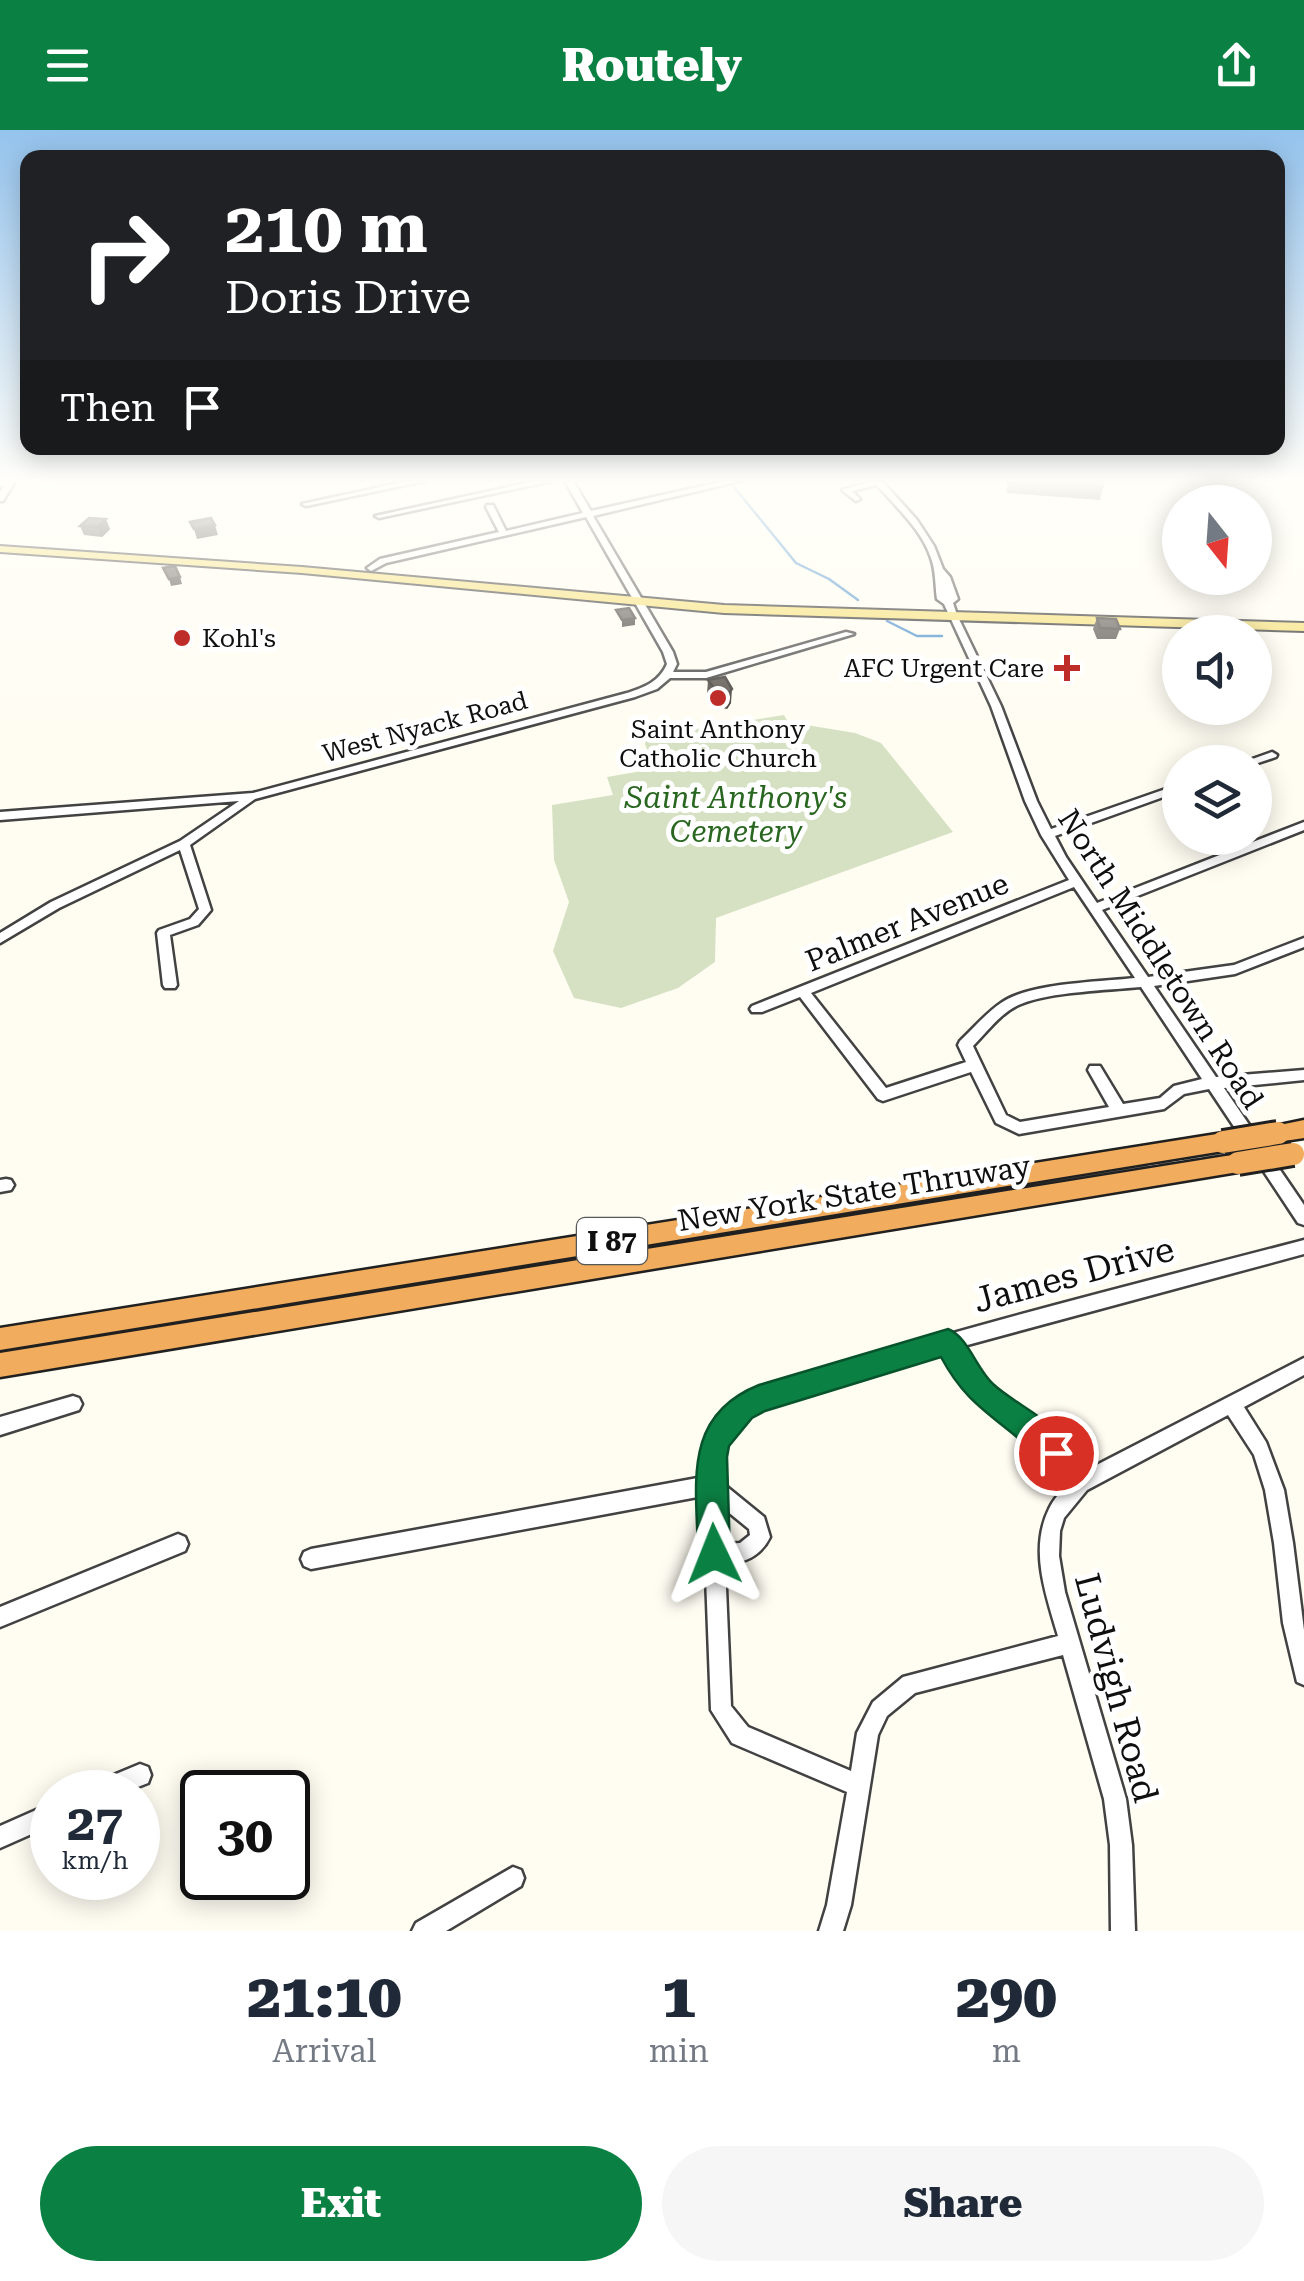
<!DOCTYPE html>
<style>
:root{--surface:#fff;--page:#f6f6f7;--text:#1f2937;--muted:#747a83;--accent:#0b8043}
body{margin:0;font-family:"Roboto Serif",serif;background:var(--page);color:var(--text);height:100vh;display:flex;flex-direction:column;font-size:38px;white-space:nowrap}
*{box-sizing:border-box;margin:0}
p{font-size:32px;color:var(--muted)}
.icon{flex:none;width:55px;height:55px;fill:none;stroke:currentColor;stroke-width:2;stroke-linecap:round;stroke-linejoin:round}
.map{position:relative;height:1801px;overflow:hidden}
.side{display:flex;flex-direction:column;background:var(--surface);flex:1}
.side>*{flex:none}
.guide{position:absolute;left:20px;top:20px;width:1265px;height:305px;border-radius:20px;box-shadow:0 5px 25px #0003;background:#202124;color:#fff;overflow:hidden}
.needle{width:65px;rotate:163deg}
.controls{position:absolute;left:1162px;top:355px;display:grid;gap:20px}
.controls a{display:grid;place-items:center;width:110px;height:110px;border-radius:50%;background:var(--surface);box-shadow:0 5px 25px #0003;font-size:50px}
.speed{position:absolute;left:30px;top:1640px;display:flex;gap:20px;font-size:50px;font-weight:700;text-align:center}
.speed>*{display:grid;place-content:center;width:130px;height:130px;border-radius:50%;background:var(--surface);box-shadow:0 5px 25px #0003;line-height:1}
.speed small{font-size:25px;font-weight:400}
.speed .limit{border:5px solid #111;border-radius:15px;background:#fff;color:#111}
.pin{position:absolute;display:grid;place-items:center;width:85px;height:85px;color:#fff;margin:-42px;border:5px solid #fff;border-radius:50%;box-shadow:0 2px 10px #0007}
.me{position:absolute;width:110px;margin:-55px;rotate:358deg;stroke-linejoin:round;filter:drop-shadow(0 0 8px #0008)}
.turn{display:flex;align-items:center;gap:35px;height:210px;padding:0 40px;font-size:45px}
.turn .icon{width:130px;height:130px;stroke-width:2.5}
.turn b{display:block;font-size:70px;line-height:85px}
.then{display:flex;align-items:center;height:95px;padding:0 40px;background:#0003;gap:20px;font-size:38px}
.eta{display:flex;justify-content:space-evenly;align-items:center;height:170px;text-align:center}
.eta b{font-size:60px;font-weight:800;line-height:70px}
.primary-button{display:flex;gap:20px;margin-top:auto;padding:20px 40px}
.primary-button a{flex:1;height:115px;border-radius:60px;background:var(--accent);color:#fff;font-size:40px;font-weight:800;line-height:115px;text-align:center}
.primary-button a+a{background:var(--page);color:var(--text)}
header{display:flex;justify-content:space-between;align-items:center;height:130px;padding:0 40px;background:var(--accent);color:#fff;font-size:45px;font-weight:800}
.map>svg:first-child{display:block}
.cemetery{fill:#d5e1c2}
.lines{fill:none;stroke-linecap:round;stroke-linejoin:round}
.stream{stroke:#4089cb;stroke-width:2.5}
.minor-casing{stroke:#424242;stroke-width:5}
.major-casing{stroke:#202020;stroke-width:4}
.highway-casing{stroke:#202020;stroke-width:5}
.minor{fill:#fff;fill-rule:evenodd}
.major{fill:#f6de6b;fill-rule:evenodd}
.highway{fill:#f1ac5d;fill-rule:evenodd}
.highway-bridge-casing{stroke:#202020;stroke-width:28;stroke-linecap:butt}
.highway-bridge{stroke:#f1ac5d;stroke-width:22}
.wall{fill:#4c4641}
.shaded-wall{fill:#3e3935}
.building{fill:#58514c;stroke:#3e3935;stroke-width:2.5}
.route{fill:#0b8043;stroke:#07532c;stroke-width:2.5}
.poi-dot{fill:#be2d29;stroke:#fff;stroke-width:4}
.labels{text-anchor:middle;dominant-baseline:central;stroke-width:10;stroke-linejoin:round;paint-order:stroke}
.far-poi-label{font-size:25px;fill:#0f0f0f;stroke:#fff;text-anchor:start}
.far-street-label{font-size:25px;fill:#0f0f0f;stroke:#fff}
.shield{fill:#fff;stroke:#575757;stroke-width:2.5}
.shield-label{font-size:28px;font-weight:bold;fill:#0f0f0f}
.park-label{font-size:30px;font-style:italic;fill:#296720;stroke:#fff}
.street-label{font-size:30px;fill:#0f0f0f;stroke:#fff}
.near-street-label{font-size:35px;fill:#0f0f0f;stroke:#fff}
</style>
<header><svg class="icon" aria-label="menu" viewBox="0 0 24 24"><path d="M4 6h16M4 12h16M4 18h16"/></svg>Routely<svg class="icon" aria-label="share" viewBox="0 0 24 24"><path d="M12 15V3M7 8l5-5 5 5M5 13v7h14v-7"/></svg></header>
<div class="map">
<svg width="1304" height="1801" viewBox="0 0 1304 1801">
<rect width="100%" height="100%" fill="#fffdf2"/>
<path class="cemetery" d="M 784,585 L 788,592 L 855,603 L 881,613 L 953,702 L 716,788 L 715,832 L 678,858 L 621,878 L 574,868 L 553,821 L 569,772 L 554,730 L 552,675 L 613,665 L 607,647 L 654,639 L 645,614 L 647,607 Z"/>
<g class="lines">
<path class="stream" d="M 734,357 L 796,433 L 829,449 L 858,470
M 887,491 L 917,506 L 942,506"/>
<g class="minor-casing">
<path id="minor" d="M 7,351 L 15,351 L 3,371 L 0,371 L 0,362 Z
M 408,351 L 425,351 L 306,376 L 302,374 Z
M 536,351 L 552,351 L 379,388 L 375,386 Z
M 565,351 L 573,351 L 591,381 L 725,351 L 740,351 L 593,386 L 673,522 L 677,534 L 673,542 L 706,542 L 846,502 L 854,504 L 706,548 L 670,548 L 657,559 L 635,567 L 255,669 L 190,715 L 211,780 L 198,795 L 170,805 L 177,855 L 175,858 L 165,858 L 163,855 L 157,803 L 159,800 L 190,789 L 199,779 L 180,720 L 59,778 L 0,813 L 0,803 L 51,772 L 180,711 L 239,671 L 0,690 L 0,682 L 253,663 L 627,563 C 645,557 659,552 667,534 L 663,522 L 586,387 L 386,433 L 371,441 L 367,438 L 380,429 L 499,402 L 486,377 L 487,375 L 493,375 L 506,401 L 583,383 Z
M 873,351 L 882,351 L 917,390 L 934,416 L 943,439 L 950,447 L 958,469 L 953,473 L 957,485 L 1001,576 L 1037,671 L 1051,699 L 1180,654 L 1180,661 L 1055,706 L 1066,727 L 1097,773 L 1304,692 L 1304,700 L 1102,780 L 1148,847 L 1234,835 L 1304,808 L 1304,817 L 1235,844 L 1154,856 L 1216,947 L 1304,940 L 1304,950 L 1224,958 L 1304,1075 L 1304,1095 L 1298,1093 L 1209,959 L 1184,964 L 1164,979 L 1019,1004 L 996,993 L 971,942 L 883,971 L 878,969 L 800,867 L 762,882 L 752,882 L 750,879 L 752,876 L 1069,750 L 1041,705 L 1025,671 L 991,576 L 944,474 L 937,469 C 935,456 936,441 931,428 C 922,400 896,377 877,355 L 852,361 L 860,369 L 856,371 L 842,360 ZM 1074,757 L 1135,848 C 1100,852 1028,853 1001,873 C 986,883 973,899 960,911 L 958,915 L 966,932 L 886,958 L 811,863 ZM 1141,857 L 1202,949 L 1174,956 L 1160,968 L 1123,974 L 1100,936 L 1090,936 L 1088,940 L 1109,977 L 1020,992 L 1006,985 L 973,916 C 987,902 1002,881 1021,874 C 1050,862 1108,860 1141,857 Z
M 1272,622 L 1277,625 L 1276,627 L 1255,634 L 1244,632 Z
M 6,1049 L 11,1050 L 14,1055 L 11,1060 L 0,1062 L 0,1050 Z
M 1304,1110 L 1304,1124 L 960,1217 L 983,1248 L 1046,1301 L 1083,1342 L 1304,1228 L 1304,1245 L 1244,1277 L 1266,1312 L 1284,1360 L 1293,1413 L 1304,1500 L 1304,1555 L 1297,1552 L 1283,1493 L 1274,1413 L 1265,1360 L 1254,1325 L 1228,1285 L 1087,1360 L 1064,1388 L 1060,1401 L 1059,1426 L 1065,1462 L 1126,1669 L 1132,1715 L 1135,1801 L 1111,1801 L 1110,1715 L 1104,1669 L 1063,1525 L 915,1563 L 887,1586 L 878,1605 L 851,1775 L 843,1801 L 819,1801 L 827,1775 L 847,1662 L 732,1613 L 711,1580 L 703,1366 L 311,1439 L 304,1436 L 301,1429 L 304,1422 L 311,1419 L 703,1347 C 702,1325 705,1301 723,1284 C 758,1252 825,1241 870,1227 C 1014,1184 1159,1148 1304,1110 ZM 944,1221 L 971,1260 L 1033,1313 L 1068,1353 C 1061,1361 1053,1370 1049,1379 C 1029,1420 1046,1465 1058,1506 L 903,1547 L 873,1572 L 857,1603 L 851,1641 L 748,1597 L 731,1576 L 725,1434 C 745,1433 761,1426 770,1407 L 764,1387 L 721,1352 L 720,1327 L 724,1313 L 733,1298 L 764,1276 ZM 722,1377 L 749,1399 L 750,1405 L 740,1413 L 724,1414 Z
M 73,1266 L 79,1268 L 82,1274 L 79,1280 L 0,1305 L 0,1287 Z
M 178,1404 L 185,1407 L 188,1414 L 185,1421 L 0,1497 L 0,1477 Z
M 140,1634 L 148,1637 L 151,1645 L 148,1653 L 125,1662 L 89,1662 L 92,1654 Z
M 52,1673 L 52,1695 L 0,1718 L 0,1696 Z
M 513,1737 L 521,1740 L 524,1748 L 521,1756 L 446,1801 L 412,1801 L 416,1793 Z"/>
</g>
<g class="major-casing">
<path id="major" d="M 0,351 L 14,354 L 0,357 Z
M 0,416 L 302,437 L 724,475 L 1304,493 L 1304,501 L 724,483 L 302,443 L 0,422 Z"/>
</g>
<g class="highway-casing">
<path id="highway" d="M 1304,990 L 1304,1008 L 1278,1012 L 1270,1009 L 1267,1003 L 1270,997 Z
M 1223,1003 L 1231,1006 L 1234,1012 L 1231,1018 L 1223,1021 L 0,1220 L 0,1198 Z
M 1238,1024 L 1246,1027 L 1249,1033 L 1246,1039 L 1238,1042 L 0,1247 L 0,1223 Z"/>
</g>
<use href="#minor" class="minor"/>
<use href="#major" class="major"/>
<use href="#highway" class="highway"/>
<g class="highway-bridge-casing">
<path id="highway-bridge" d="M 1223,1012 L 1278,1003
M 1238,1033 L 1293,1024"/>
</g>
<use href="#highway-bridge" class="highway-bridge"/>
</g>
<path class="wall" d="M 1007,351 L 1102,351 L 1103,357 L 1100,370 L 1007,363 Z
M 89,388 L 110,399 L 102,407 L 84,405 L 80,396 Z
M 1097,488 L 1120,499 L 1116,509 L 1097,509 L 1093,499 Z
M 725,547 L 731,573 L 727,579 L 718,577 L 707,564 L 708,550 Z"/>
<path class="shaded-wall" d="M 106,389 L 110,399 L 102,407 L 98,397 Z
M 215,395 L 218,405 L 197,409 L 194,399 Z
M 180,447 L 182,454 L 171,456 L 169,449 Z
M 635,488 L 635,495 L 622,497 L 622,490 Z
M 732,559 L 731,573 L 727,579 L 728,564 Z"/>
<path class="building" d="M 1018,351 L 1102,351 L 1103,357 Z
M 89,388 L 106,389 L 98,397 L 80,396 Z
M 211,388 L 215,395 L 194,399 L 190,392 Z
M 175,436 L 180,447 L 169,449 L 163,438 Z
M 629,478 L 635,488 L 622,490 L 616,480 Z
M 1097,488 L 1116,489 L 1120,499 L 1100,498 Z
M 725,547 L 732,559 L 728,564 L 718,563 L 708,550 Z"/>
<linearGradient id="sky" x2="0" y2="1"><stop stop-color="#94c3ed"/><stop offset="0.58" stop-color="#fffef9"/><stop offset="1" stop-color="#fffef9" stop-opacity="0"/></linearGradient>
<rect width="1304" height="603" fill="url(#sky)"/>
<path class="route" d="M 948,1199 C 968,1207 976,1238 993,1254 C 1018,1277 1057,1290 1071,1323 L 1066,1334 L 1056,1338 C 1040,1332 1031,1318 1018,1308 C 984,1280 963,1268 941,1227 L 765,1281 L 752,1288 L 729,1316 L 727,1327 L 730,1424 L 725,1435 L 714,1440 L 702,1435 L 698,1424 C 697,1355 681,1286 759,1255 Z"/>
<g class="poi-dot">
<circle cx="182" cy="508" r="10"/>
<path d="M1062 523h10v10h10v10h-10v10h-10v-10h-10v-10h10z"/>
<circle cx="718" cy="568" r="10"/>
</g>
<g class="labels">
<g class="far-poi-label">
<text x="202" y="508">Kohl's</text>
<text x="1044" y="538" text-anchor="end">AFC Urgent Care</text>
<text x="718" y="599" text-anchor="middle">Saint Anthony<tspan x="718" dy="29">Catholic Church</tspan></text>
</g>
<g class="far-street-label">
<text transform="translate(425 597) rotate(-15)">West Nyack Road</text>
</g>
<rect class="shield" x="577" y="1088" width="70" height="46" rx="8"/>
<g class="shield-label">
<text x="612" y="1111">I 87</text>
</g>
<g class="park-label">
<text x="736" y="667">Saint Anthony's<tspan x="736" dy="34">Cemetery</tspan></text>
</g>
<g class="street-label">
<text transform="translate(907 792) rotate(-22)">Palmer Avenue</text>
<text transform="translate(1161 829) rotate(57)">North Middletown Road</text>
<text transform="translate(854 1063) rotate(-9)">New York State Thruway</text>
</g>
<g class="near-street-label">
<text transform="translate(1074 1145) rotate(-15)">James Drive</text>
<text transform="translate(1116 1558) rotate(75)">Ludvigh Road</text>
</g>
</g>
</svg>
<div class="controls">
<a><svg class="needle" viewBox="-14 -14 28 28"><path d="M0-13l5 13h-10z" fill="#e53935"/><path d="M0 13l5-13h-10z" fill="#747a83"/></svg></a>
<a><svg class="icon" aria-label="sound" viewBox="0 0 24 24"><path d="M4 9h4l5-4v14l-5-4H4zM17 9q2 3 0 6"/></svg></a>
<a><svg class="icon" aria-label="layers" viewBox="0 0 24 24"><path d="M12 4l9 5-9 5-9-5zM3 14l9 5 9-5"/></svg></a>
</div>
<div class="speed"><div>27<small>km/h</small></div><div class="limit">30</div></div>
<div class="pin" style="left:1056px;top:1323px;background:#d93025"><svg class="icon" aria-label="arrive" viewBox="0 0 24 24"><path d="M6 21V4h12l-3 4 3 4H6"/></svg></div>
<svg class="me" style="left:714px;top:1424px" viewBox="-20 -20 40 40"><path d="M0-17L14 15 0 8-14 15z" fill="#0b8043" stroke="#fff" stroke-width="4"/></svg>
<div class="guide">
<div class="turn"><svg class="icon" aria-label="right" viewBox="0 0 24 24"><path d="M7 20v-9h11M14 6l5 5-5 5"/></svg><div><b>210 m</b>Doris Drive</div></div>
<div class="then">Then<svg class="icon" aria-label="arrive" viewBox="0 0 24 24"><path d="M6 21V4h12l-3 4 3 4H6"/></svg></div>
</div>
</div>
<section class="side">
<div class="eta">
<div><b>21:10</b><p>Arrival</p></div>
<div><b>1</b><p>min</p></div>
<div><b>290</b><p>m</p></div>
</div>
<div class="primary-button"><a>Exit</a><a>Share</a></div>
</section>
